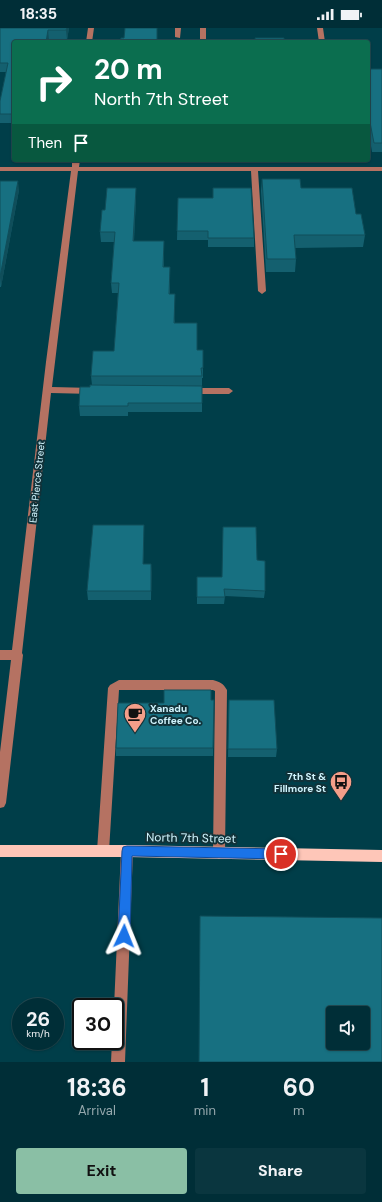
<!DOCTYPE html>
<style>
:root{--surface:#002e37;--page:#0a363f;--text:#f1f3f6;--muted:#95a8ad;--line:#224a52;--accent:#8abfa5}
body{margin:0;font-family:"DM Sans",sans-serif;background:var(--page);color:var(--text);height:100vh;display:flex;flex-direction:column;font-size:15px;white-space:nowrap}
*{box-sizing:border-box;margin:0}
p{font-size:13px;color:var(--muted)}
.icon{flex:none;width:22px;height:22px;fill:none;stroke:currentColor;stroke-width:2;stroke-linecap:round;stroke-linejoin:round}
.map{position:relative;height:1034px;overflow:hidden}
.panel{display:flex;flex-direction:column;background:var(--surface);flex:1}
.panel>*{flex:none}
.hud{position:absolute;left:12px;top:12px;width:358px;height:122px;border-radius:4px;box-shadow:0 1px 3px #0004,0 0 0 1px var(--line);background:#0b6e4f;color:#fff;overflow:hidden}
.tools{position:absolute;left:326px;top:978px;display:grid;gap:8px}
.tools a{display:grid;place-items:center;width:44px;height:44px;border-radius:4px;background:var(--surface);box-shadow:0 1px 3px #0004,0 0 0 1px var(--line);font-size:20px}
.speed{position:absolute;left:12px;top:970px;display:flex;gap:8px;font-size:20px;font-weight:700;text-align:center}
.speed>*{display:grid;place-content:center;width:52px;height:52px;border-radius:50%;background:var(--surface);box-shadow:0 1px 3px #0004,0 0 0 1px var(--line);line-height:1}
.speed small{font-size:10px;font-weight:400}
.speed .limit{border:2px solid #111;border-radius:6px;background:#fff;color:#111}
.pin{position:absolute;display:grid;place-items:center;width:34px;height:34px;color:#fff;margin:-17px;border:2px solid #fff;border-radius:50%;box-shadow:0 1px 4px #0007}
.me{position:absolute;width:44px;margin:-22px;rotate:2deg;stroke-linejoin:round;filter:drop-shadow(0 0 3px #0008)}
.turn{display:flex;align-items:center;gap:14px;height:84px;padding:0 16px;font-size:18px}
.turn .icon{width:52px;height:52px;stroke-width:2.5}
.turn b{display:block;font-size:28px;line-height:34px}
.then{display:flex;align-items:center;height:38px;padding:0 16px;background:#0003;gap:8px;font-size:15px}
.eta{display:flex;justify-content:space-evenly;align-items:center;height:68px;text-align:center}
.eta b{font-size:24px;font-weight:700;line-height:28px}
.action{display:flex;gap:8px;margin-top:auto;padding:8px 16px}
.action a{flex:1;height:46px;border-radius:4px;background:var(--accent);color:#111;font-size:16px;font-weight:700;line-height:46px;text-align:center}
.action a+a{background:var(--page);color:var(--text)}
.status{display:flex;justify-content:space-between;align-items:center;height:28px;padding:0 20px;background:var(--surface);direction:ltr}
.status svg{height:11px;fill:currentColor}
.map>svg:first-child{display:block}
.lines{fill:none;stroke-linecap:round;stroke-linejoin:round}
.minor{fill:#b57262;fill-rule:evenodd}
.major{fill:#fec6b8;fill-rule:evenodd}
.wall{fill:#14606f}
.shaded-wall{fill:#104e5a}
.building{fill:#177081;stroke:#104e5a;fill-rule:evenodd}
.route{fill:#1a73e8;stroke:#114b97}
.labels{text-anchor:middle;dominant-baseline:central;stroke-width:4;stroke-linejoin:round;paint-order:stroke}
.street-label{font-size:10px;fill:#d0f4fd;stroke:#113239}
.poi-label{font-size:10px;font-weight:bold;fill:#d0f4fd;stroke:#113239;text-anchor:start}
.near-street-label{font-size:12px;fill:#d0f4fd;stroke:#113239}
</style>
<div class="status"><b>18:35</b><svg viewBox="0 0 49 12"><path d="M0 12V9h3v3zM5 12V6h3v6zM10 12V3h3v9zM15 12V0h3v12zM26 1h20v11H26zM47 4h2v5h-2z"/></svg></div>
<div class="map">
<svg width="382" height="1034" viewBox="0 0 382 1034">
<rect width="100%" height="100%" fill="#003e49"/>
<g class="lines">
<path class="minor" d="M 88,0 L 94,0 L 92,14 L 86,14 Z
M 175,0 L 181,0 L 180,10 L 175,9 Z
M 200,0 L 206,0 L 206,14 L 200,14 Z
M 317,0 L 323,0 L 325,14 L 319,14 Z
M 72,132 L 80,132 L 79,139 L 382,139 L 382,143 L 258,143 L 266,263 L 262,266 L 258,263 L 251,143 L 78,143 L 52,359 L 93,360 L 97,363 L 93,366 L 51,365 L 22,625 L 23,627 L 6,775 L 4,779 L 0,780 L 0,724 L 11,632 L 0,632 L 0,622 L 12,622 L 46,334 L 71,143 L 0,143 L 0,139 L 72,139 Z
M 189,360 L 229,360 L 233,363 L 229,366 L 189,366 L 185,363 Z
M 119,652 L 213,652 C 220,654 223,655 227,662 L 225,825 L 223,829 L 219,831 L 215,829 L 213,825 L 215,663 L 213,662 L 119,662 L 109,823 L 107,827 L 103,829 L 99,827 L 97,823 L 108,660 L 110,657 Z
M 127,817 L 131,819 L 133,823 L 125,1034 L 111,1034 L 112,1013 L 115,1013 L 115,979 L 114,979 L 121,823 L 123,819 Z"/>
<path class="major" d="M 0,817 L 127,817 L 382,822 L 382,834 L 127,829 L 0,829 Z"/>
</g>
<path class="wall" d="M 0,0 L 69,0 L 67,12 L 49,12 L 14,14 L 14,95 L 0,95 L 0,73 L 6,44 L 0,44 Z
M 368,41 L 382,41 L 382,124 L 372,124 L 368,100 Z
M 262,151 L 301,160 L 356,186 L 365,207 L 363,219 L 295,220 L 296,231 L 295,244 L 266,244 L 261,163 Z
M 0,153 L 19,162 L 1,259 L 0,259 Z
M 136,160 L 136,171 L 134,213 L 164,213 L 164,239 L 170,249 L 170,266 L 175,295 L 197,322 L 203,322 L 203,350 L 202,350 L 202,384 L 128,384 L 128,388 L 80,388 L 79,378 L 92,357 L 91,348 L 114,323 L 118,265 L 112,265 L 111,255 L 114,214 L 101,214 L 100,204 L 105,182 Z
M 213,160 L 254,210 L 254,219 L 208,219 L 208,212 L 177,212 L 178,170 L 213,170 Z
M 144,507 L 143,536 L 151,536 L 151,572 L 88,572 L 87,563 Z
M 257,532 L 265,563 L 264,570 L 225,568 L 224,576 L 197,576 L 197,549 L 222,549 Z
M 214,672 L 213,728 L 116,728 L 116,720 L 164,675 Z
M 229,672 L 277,721 L 276,729 L 228,729 Z"/>
<path class="shaded-wall" d="M 67,0 L 69,0 L 67,12 L 66,2 Z
M 48,2 L 49,12 L 48,14 L 46,14 Z
M 18,153 L 19,162 L 1,259 L 0,249 Z
M 136,160 L 136,171 L 133,224 L 133,213 Z
M 151,536 L 152,545 L 151,572 Z"/>
<path class="building" d="M 0,0 L 67,0 L 66,2 L 48,2 L 46,14 L 14,14 L 14,86 L 0,86 L 0,73 L 8,35 L 0,35 Z
M 125,0 L 157,0 L 157,13 L 159,13 L 159,14 L 120,14 L 121,10 L 124,10 Z
M 255,10 L 284,10 L 284,14 L 256,14 Z
M 368,41 L 382,41 L 382,115 L 374,115 L 368,84 L 368,82 L 370,82 L 368,71 Z
M 262,151 L 300,151 L 301,160 L 352,160 L 356,186 L 361,186 L 365,207 L 294,207 L 296,231 L 267,231 Z
M 0,153 L 18,153 L 0,249 Z
M 107,160 L 136,160 L 133,213 L 164,213 L 163,239 L 170,239 L 169,266 L 175,266 L 174,295 L 197,295 L 197,322 L 203,322 L 203,340 L 201,340 L 202,348 L 91,348 L 93,323 L 114,323 L 119,255 L 111,255 L 115,204 L 100,204 L 102,182 L 105,182 Z
M 213,160 L 251,160 L 254,210 L 208,210 L 208,203 L 177,203 L 178,170 L 213,170 Z
M 90,357 L 202,358 L 202,375 L 128,375 L 128,378 L 79,378 L 80,359 L 90,359 Z
M 93,497 L 144,497 L 143,536 L 151,536 L 151,563 L 87,563 Z
M 223,499 L 256,499 L 257,532 L 265,533 L 265,563 L 224,561 L 225,569 L 197,569 L 197,549 L 222,549 Z
M 164,662 L 211,662 L 211,672 L 214,672 L 213,720 L 116,720 L 118,675 L 164,675 Z
M 229,672 L 274,672 L 277,721 L 228,721 Z
M 200,888 L 382,890 L 382,1034 L 199,1034 ZM 333,985 L 363,985 L 363,1015 L 333,1015 Z"/>
<path class="route" d="M 127,818 L 281,821 L 285,822 L 287,826 L 285,830 L 281,831 L 132,828 L 130,908 L 128,912 L 124,914 L 120,912 L 118,908 L 122,823 L 123,819 Z"/>
<defs>
<g id="cafe-pin" transform="scale(1.15)"><path d="M0 17L-7.5 6A9.5 9.5 0 1 1 7.5 6Z" fill="#f49e89" stroke="#113239"/><path d="M-5.5-4.5H6V0H3Q3 3.5 0 3.5H-2.5Q-5.5 3.5-5.5 0ZM3-3.2v2h1.7v-2ZM-6 4.5H4V6H-6Z" fill="#111"/></g>
<g id="bus-pin" transform="scale(1.15)"><path d="M0 17L-7.5 6A9.5 9.5 0 1 1 7.5 6Z" fill="#f49e89" stroke="#113239"/><path d="M-5-6H5V4H4V6H2V4H-2V6H-4V4H-5ZM-3.5-4V0h7V-4ZM-3.5 1.2v1.5H-2V1.2ZM2 1.2v1.5H3.5V1.2Z" fill="#111"/></g>
</defs>
<g fill-rule="evenodd">
<use href="#cafe-pin" x="135" y="686"/>
<use href="#bus-pin" x="341" y="754"/>
</g>
<g class="labels">
<g class="street-label">
<text transform="translate(37 454) rotate(-84)">East Pierce Street</text>
</g>
<g class="poi-label">
<text x="150" y="680">Xanadu<tspan x="150" dy="12">Coffee Co.</tspan></text>
<text x="326" y="748" text-anchor="end">7th St &amp;<tspan x="326" dy="12">Fillmore St</tspan></text>
</g>
<g class="near-street-label">
<text transform="translate(191 810) rotate(1)">North 7th Street</text>
</g>
</g>
</svg>
<div class="tools">
<a><svg class="icon" aria-label="sound" viewBox="0 0 24 24"><path d="M4 9h4l5-4v14l-5-4H4zM17 9q2 3 0 6"/></svg></a>
</div>
<div class="speed"><div>26<small>km/h</small></div><div class="limit">30</div></div>
<div class="pin" style="left:281px;top:826px;background:#d93025"><svg class="icon" aria-label="arrive" viewBox="0 0 24 24"><path d="M6 21V4h12l-3 4 3 4H6"/></svg></div>
<svg class="me" style="left:124px;top:908px" viewBox="-20 -20 40 40"><path d="M0-17L14 15 0 8-14 15z" fill="#1a73e8" stroke="#fff" stroke-width="4"/></svg>
<div class="hud">
<div class="turn"><svg class="icon" aria-label="right" viewBox="0 0 24 24"><path d="M7 20v-9h11M14 6l5 5-5 5"/></svg><div><b>20 m</b>North 7th Street</div></div>
<div class="then">Then<svg class="icon" aria-label="arrive" viewBox="0 0 24 24"><path d="M6 21V4h12l-3 4 3 4H6"/></svg></div>
</div>
</div>
<section class="panel">
<div class="eta">
<div><b>18:36</b><p>Arrival</p></div>
<div><b>1</b><p>min</p></div>
<div><b>60</b><p>m</p></div>
</div>
<div class="action"><a>Exit</a><a>Share</a></div>
</section>
